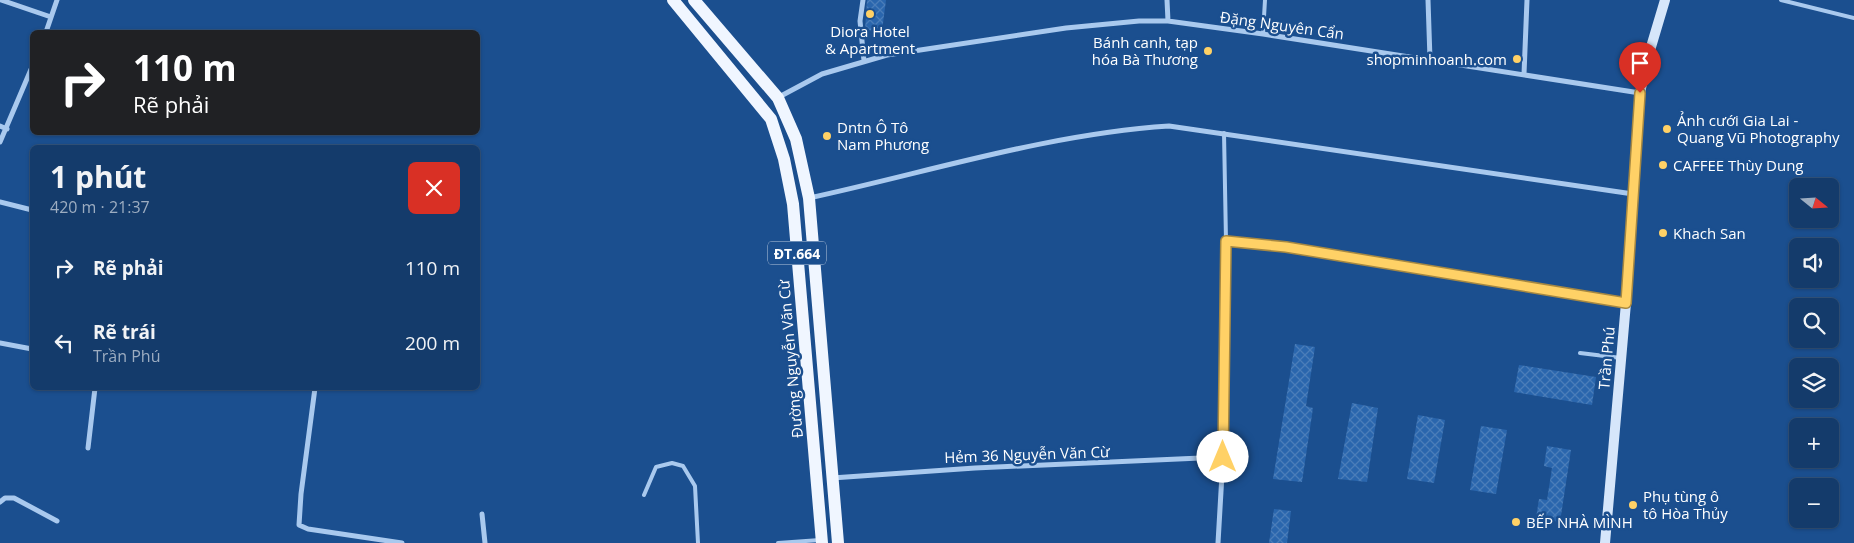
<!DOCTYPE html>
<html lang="vi">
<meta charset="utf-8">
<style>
:root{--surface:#143b6b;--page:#214673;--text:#f1f3f6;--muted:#9dadc1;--line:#33557e}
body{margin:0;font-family:"Open Sans",sans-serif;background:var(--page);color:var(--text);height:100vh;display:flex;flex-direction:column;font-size:19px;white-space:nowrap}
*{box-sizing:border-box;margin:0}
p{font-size:16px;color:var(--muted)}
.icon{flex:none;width:28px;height:28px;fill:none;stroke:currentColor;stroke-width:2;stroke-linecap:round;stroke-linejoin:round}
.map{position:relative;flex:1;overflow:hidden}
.side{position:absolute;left:30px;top:145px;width:450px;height:245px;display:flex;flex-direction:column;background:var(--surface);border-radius:8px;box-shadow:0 1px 4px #0004,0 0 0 1px var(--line)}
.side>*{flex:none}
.banner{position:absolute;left:30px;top:30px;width:450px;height:105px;border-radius:8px;box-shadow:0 1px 4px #0004,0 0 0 1px var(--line);background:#202124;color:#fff;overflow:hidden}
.needle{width:32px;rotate:108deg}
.controls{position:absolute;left:1789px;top:178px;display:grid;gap:10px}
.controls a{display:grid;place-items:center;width:50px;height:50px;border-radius:8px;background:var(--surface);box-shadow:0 1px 4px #0004,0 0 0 1px var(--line);font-size:25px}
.pin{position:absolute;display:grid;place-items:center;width:42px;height:42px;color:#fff;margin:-51px -21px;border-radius:50% 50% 50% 0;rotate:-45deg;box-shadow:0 0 5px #0007}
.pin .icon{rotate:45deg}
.me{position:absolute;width:55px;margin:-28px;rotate:0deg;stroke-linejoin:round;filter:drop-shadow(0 0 4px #0008)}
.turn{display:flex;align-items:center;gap:18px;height:105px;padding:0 20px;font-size:22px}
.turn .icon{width:65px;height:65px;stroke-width:2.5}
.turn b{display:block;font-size:35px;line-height:42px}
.round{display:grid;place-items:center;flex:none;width:52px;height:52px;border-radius:8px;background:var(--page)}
.overview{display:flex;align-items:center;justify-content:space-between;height:85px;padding:0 20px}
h1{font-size:30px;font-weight:700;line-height:38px}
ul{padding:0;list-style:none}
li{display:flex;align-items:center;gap:15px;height:75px;padding:0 20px}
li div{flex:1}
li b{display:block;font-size:19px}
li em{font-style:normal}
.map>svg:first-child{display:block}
.building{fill:url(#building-cross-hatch)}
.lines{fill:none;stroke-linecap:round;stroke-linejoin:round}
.service{stroke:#a9c9ee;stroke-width:4}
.minor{stroke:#a9c9ee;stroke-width:5}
.secondary{stroke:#d6e6fa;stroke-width:10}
.primary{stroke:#f0f6ff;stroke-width:12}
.route-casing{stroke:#a68842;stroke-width:12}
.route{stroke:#ffd166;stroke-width:9}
.poi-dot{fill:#ffd166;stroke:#1b4f8f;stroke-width:2}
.labels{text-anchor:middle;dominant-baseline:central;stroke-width:5;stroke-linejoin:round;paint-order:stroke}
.shield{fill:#1b4f8f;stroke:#bbcadd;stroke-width:1}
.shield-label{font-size:14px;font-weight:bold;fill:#fff}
.street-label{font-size:15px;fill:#fff;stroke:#1b4f8f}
.poi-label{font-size:15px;fill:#fff;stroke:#1b4f8f;text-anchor:start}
</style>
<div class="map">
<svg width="1854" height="543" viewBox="0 0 1854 543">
<defs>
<pattern id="building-cross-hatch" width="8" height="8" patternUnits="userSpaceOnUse" patternTransform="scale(1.25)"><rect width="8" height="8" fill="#2a66ad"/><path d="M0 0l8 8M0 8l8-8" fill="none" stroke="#4a7db9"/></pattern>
</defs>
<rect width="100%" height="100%" fill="#1b4f8f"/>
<path class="building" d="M 867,0 L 886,0 L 882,31 L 865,30 Z
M 1295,344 L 1315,347 L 1306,406 L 1313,408 L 1302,482 L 1273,479 Z
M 1519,365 L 1596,377 L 1592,405 L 1514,392 Z
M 1352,403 L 1378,408 L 1367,482 L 1338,479 Z
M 1418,415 L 1445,420 L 1434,483 L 1407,479 Z
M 1481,426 L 1507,430 L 1496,494 L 1470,490 Z
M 1547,446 L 1571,450 L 1560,522 L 1536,518 L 1539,499 L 1547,500 L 1552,468 L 1544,466 Z
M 1274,509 L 1291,511 L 1287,543 L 1269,543 Z"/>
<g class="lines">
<path class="service" d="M 1781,0 L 1854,18
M 1263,34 L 1265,0
M 1224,133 L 1226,241
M 1580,353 L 1621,358
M 644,495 L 656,467 L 672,463 L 683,466 L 695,486 L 698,543
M 778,543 L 820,540"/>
<path class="minor" d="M 1,0 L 51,17
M 863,0 L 860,21 L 864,61
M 1167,0 L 1168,21
M 1428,0 L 1430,59
M 46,32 L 57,0
M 1524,74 L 1527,0
M 779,97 L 822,74 L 887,55 L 1066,28 L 1139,21 L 1168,21 L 1263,34 L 1640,93
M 0,126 L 7,129
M 0,142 L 32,67
M 809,198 C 929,172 1047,134 1169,126 L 1633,194
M 0,202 L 32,210
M 0,343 L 32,349
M 315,388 L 301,494 L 299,525 L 308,529 L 402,543
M 88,448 L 95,388
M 832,478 L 975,468 L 1223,457
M 0,502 L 5,498 L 14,498 L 57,521
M 482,514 L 485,543
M 1218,543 L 1223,457 L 1226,241 L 1286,247 L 1626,303"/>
<path class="secondary" d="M 1605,543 L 1626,303 L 1640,93 L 1648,57 L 1665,0"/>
<path class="primary" d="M 673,0 L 771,119 L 784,159 L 793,204 L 822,543
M 694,0 L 778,98 L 796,139 L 809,198 L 838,543"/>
</g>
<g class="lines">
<g class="route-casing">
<path id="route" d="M 1223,457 L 1226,241 L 1286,247 L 1626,303 L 1640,93"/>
</g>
<use href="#route" class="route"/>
</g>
<g class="poi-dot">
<circle cx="870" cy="14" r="5"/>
<circle cx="1208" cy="51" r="5"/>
<circle cx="1517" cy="59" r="5"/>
<circle cx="1667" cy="129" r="5"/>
<circle cx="827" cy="136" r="5"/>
<circle cx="1663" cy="165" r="5"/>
<circle cx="1663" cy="233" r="5"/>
<circle cx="1633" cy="505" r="5"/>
<circle cx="1516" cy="522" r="5"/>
</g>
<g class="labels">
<rect class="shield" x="768" y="241.5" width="58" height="23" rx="4"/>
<g class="shield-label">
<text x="797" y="253">ĐT.664</text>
</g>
<g class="street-label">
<text transform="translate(1282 25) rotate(8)">Đặng Nguyên Cẩn</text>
<text transform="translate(1606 358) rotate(-85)">Trần Phú</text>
<text transform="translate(790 359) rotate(-95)">Đường Nguyễn Văn Cừ</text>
<text transform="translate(1027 454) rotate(-2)">Hẻm 36 Nguyễn Văn Cừ</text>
</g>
<g class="poi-label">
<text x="870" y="31" text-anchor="middle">Diora Hotel<tspan x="870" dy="17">&amp; Apartment</tspan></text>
<text x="1198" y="42" text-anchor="end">Bánh canh, tạp<tspan x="1198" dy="17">hóa Bà Thương</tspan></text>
<text x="1507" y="59" text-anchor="end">shopminhoanh.com</text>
<text x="1677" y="120">Ảnh cưới Gia Lai -<tspan x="1677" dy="17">Quang Vũ Photography</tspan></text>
<text x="837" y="127">Dntn Ô Tô<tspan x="837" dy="17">Nam Phương</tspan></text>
<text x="1673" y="165">CAFFEE Thùy Dung</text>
<text x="1673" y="233">Khach San</text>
<text x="1643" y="496">Phụ tùng ô<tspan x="1643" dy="17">tô Hòa Thủy</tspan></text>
<text x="1526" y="522">BẾP NHÀ MÌNH</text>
</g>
</g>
</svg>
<div class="controls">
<a><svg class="needle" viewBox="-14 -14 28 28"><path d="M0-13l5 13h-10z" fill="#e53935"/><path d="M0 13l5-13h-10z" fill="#9dadc1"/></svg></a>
<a><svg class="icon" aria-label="sound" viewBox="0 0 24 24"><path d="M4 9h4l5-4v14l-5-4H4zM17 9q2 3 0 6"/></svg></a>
<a><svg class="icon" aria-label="search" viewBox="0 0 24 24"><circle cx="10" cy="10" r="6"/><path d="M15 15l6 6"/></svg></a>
<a><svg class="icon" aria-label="layers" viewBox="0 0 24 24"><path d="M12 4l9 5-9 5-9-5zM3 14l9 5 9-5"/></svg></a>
<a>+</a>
<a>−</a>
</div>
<div class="pin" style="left:1640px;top:93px;background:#d93025"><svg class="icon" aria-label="arrive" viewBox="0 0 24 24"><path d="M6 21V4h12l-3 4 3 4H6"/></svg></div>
<svg class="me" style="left:1223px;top:457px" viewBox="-20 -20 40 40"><circle r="19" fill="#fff"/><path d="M0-13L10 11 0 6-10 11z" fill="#ffd166"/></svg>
<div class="banner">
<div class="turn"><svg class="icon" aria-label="right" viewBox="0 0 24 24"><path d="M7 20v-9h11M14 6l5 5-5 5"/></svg><div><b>110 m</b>Rẽ phải</div></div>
</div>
<section class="side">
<div class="overview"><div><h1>1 phút</h1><p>420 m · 21:37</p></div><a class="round" style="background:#d93025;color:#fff"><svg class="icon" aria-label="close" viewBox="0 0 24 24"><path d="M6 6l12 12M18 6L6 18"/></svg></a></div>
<ul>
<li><svg class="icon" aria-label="right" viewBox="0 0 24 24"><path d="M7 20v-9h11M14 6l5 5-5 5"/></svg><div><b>Rẽ phải</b></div><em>110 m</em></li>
<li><svg class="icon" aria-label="left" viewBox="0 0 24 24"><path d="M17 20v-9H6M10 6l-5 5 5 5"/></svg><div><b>Rẽ trái</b><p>Trần Phú</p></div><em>200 m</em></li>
</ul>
</section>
</div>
